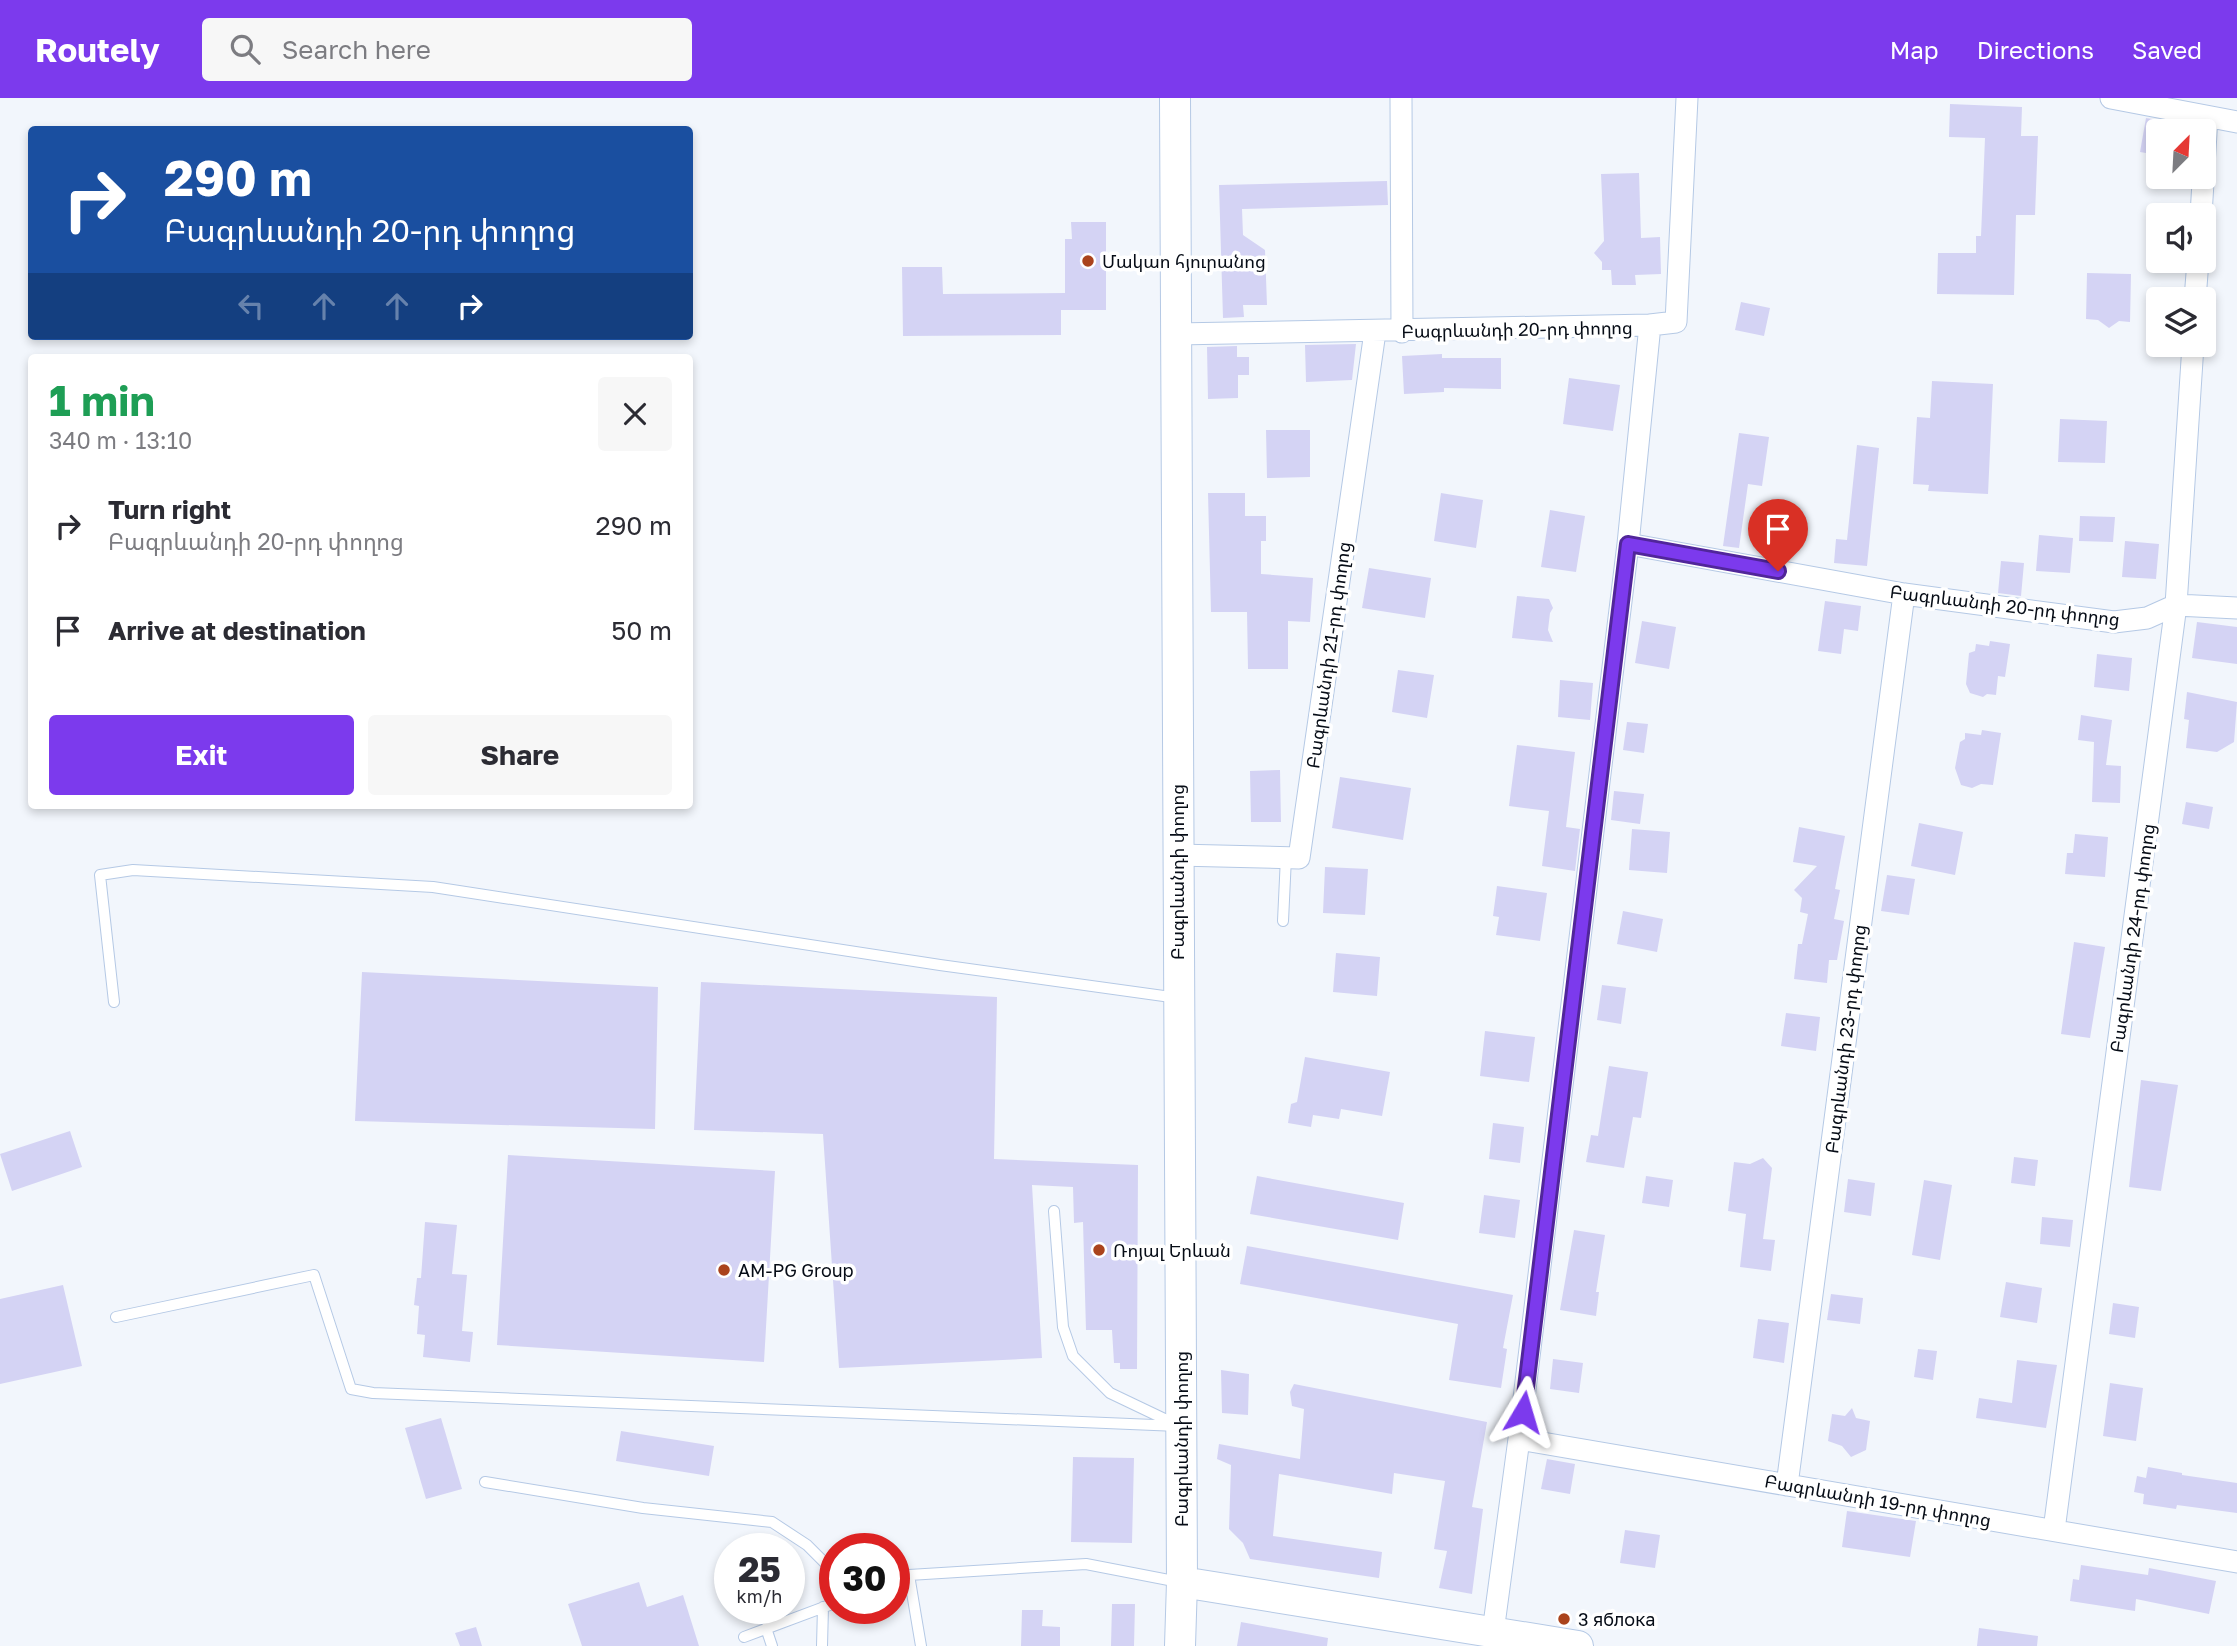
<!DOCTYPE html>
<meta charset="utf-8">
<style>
:root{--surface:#fff;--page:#f7f7f7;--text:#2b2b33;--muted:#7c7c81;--accent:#7c3aed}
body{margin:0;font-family:"Golos Text","Noto Sans Armenian",sans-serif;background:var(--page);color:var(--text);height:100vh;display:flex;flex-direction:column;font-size:26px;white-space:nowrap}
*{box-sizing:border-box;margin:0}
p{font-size:23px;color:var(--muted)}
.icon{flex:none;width:38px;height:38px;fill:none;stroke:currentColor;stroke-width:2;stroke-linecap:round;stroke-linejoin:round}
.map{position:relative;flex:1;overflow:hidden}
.sheet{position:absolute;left:28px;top:256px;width:665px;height:455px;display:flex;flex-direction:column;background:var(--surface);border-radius:7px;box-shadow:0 4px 10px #0003}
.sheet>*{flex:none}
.banner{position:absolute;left:28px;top:28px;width:665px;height:214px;border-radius:7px;box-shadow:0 4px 10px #0003;background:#1a4fa0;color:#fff;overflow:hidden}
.needle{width:46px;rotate:24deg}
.fabs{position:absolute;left:2146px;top:21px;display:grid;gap:14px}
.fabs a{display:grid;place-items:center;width:70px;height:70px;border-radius:7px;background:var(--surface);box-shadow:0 4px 10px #0003;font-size:35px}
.speed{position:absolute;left:714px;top:1435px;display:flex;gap:14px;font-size:35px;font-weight:700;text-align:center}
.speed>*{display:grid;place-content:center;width:91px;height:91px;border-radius:50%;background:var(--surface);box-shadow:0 4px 10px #0003;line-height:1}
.speed small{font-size:18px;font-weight:400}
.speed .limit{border:10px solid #d22;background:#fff;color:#111}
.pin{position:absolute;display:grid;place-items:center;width:60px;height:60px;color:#fff;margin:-72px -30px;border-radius:50% 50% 50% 0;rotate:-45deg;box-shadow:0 0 7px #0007}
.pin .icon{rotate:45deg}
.me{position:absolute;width:77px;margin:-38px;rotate:7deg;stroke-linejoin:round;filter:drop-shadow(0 0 5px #0008)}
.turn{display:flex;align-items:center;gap:24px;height:147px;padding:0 21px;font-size:32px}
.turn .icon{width:91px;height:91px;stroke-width:2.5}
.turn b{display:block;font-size:49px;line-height:60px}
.lanes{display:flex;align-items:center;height:66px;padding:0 21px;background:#0003;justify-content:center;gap:35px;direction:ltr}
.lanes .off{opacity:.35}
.round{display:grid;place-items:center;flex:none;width:74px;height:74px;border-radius:7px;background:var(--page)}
.summary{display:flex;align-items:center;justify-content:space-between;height:119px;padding:0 21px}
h1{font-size:42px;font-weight:700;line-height:52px;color:#1e9e55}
.cta{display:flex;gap:14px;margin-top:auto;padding:14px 21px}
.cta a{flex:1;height:80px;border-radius:7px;background:var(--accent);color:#fff;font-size:28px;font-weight:700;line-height:80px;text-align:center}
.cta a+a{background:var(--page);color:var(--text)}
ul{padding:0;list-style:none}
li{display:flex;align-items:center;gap:21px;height:105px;padding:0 21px}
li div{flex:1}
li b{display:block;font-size:26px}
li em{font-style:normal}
header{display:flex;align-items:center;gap:42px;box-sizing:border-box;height:98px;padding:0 35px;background:var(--accent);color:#fff}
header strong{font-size:33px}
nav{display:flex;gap:38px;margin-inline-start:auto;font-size:24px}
.search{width:490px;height:63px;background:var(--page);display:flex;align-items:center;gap:18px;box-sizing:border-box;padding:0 24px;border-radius:7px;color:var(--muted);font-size:26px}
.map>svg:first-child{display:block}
.building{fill:#d4d3f4}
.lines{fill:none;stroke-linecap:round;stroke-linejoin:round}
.lane-casing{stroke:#b5c9e5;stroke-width:12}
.street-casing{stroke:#b5c9e5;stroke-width:23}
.secondary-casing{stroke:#b5c9e5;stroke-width:32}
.lane{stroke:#fff;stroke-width:10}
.street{stroke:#fff;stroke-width:21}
.secondary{stroke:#fff;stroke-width:30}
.route-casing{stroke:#51269a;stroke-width:18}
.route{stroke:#7c3aed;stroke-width:12}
.poi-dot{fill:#aa431c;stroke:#fff;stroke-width:2.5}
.labels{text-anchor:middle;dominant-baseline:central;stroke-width:7;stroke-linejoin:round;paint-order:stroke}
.poi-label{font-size:18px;fill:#060c16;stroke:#fff;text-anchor:start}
.street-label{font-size:18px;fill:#060c16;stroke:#fff}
</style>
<header>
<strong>Routely</strong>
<div class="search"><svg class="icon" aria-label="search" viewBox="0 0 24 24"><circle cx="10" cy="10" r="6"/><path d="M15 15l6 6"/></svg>Search here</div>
<nav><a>Map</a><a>Directions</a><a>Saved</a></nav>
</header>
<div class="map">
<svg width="2237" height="1548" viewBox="0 0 2237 1548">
<rect width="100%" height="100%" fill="#f2f6fc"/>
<path class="building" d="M 1950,6 L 2022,9 L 2021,38 L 2038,38 L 2035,117 L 2016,117 L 2014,197 L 1937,196 L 1938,155 L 1976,155 L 1976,138 L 1981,138 L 1985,40 L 1949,39 Z
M 2146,20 L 2158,22 L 2158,57 L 2140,54 Z
M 1639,75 L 1641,140 L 1660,139 L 1661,176 L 1635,177 L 1636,187 L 1612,187 L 1611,172 L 1602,172 L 1602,164 L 1594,155 L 1604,143 L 1601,76 Z
M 1387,83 L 1388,107 L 1242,111 L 1243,137 L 1265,152 L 1267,207 L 1243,207 L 1244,219 L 1223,220 L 1219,87 Z
M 1071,124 L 1106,124 L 1106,212 L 1061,212 L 1061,237 L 903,238 L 902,169 L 942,169 L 943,196 L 1065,195 L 1065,141 L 1072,141 Z
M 2087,175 L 2131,176 L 2130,224 L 2119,223 L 2109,230 L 2098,222 L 2086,221 Z
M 1741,204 L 1770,210 L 1764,238 L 1735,232 Z
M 1356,246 L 1352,282 L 1306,284 L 1305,247 Z
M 1237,248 L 1237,259 L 1249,259 L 1249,277 L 1238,277 L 1238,300 L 1208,301 L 1207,249 Z
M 1442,256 L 1442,260 L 1501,260 L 1501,291 L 1444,290 L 1444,294 L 1404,296 L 1402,258 Z
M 1569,280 L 1620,287 L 1613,333 L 1563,326 Z
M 1932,283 L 1993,286 L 1988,396 L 1928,393 L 1929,387 L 1913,386 L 1917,319 L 1930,320 Z
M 2060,321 L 2107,323 L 2105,365 L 2058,364 Z
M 1266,332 L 1310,332 L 1310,379 L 1267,380 Z
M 1739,335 L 1769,339 L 1762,388 L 1748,386 L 1739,450 L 1723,448 Z
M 1857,347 L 1879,350 L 1867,468 L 1834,465 L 1836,441 L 1847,442 Z
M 1208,395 L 1245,395 L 1245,418 L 1266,418 L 1266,443 L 1261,443 L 1261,476 L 1313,480 L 1310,524 L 1288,523 L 1288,571 L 1248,571 L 1247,514 L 1211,514 Z
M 1441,395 L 1483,402 L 1476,450 L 1434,443 Z
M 1550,412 L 1585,418 L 1576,474 L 1541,469 Z
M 2080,418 L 2115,419 L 2113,444 L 2079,443 Z
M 2039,437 L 2073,440 L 2070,475 L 2036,473 Z
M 2125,443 L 2159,446 L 2156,481 L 2122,479 Z
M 2001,463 L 2024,465 L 2021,498 L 1998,495 Z
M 1369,470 L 1431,480 L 1425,520 L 1362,510 Z
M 1517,498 L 1549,501 L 1553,510 L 1550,515 L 1548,532 L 1553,544 L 1512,540 Z
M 1825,503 L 1861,508 L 1858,533 L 1844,531 L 1841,556 L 1818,553 Z
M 1642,523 L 1676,529 L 1669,571 L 1635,565 Z
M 2197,524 L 2237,529 L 2237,566 L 2192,560 Z
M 1990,543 L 2010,546 L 2005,579 L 1998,578 L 1996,597 L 1987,596 L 1983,599 L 1970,595 L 1966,586 L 1969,555 L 1975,553 L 1976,546 L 1989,548 Z
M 2097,556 L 2132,560 L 2129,593 L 2094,589 Z
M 1398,572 L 1434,577 L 1427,620 L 1392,614 Z
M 1560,582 L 1593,585 L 1590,622 L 1558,619 Z
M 2187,594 L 2237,604 L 2234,644 L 2217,654 L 2186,650 L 2189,622 L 2184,621 Z
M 2081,617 L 2112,622 L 2106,667 L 2121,668 L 2120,705 L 2092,704 L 2094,644 L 2078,642 Z
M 1627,624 L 1648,626 L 1644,655 L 1623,652 Z
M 1982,632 L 2001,635 L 1993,687 L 1981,686 L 1972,690 L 1961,687 L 1955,670 L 1960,644 L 1965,641 L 1965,635 L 1981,637 Z
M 1517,647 L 1575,654 L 1566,729 L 1580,731 L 1575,773 L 1542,768 L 1549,713 L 1509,708 Z
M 1280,672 L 1281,724 L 1251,724 L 1250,673 Z
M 1340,679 L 1411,690 L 1403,742 L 1332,730 Z
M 1614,693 L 1644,696 L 1640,726 L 1611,722 Z
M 2186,704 L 2213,709 L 2209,731 L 2182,726 Z
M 1919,725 L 1963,734 L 1955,777 L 1911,768 Z
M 1799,729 L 1845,738 L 1835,791 L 1840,792 L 1834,821 L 1844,823 L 1837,862 L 1829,862 L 1827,885 L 1794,881 L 1798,846 L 1802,846 L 1808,816 L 1800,814 L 1802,800 L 1794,792 L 1817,768 L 1793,764 Z
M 1632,731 L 1670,734 L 1667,775 L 1629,772 Z
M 2075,736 L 2108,739 L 2105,779 L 2065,776 L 2067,755 L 2073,755 Z
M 1325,769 L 1368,771 L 1365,817 L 1323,815 Z
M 1887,777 L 1915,781 L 1909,817 L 1881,813 Z
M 1497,788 L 1547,795 L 1540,843 L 1496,837 L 1499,819 L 1493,818 Z
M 1623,813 L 1663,821 L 1657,854 L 1617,846 Z
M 2074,844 L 2105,849 L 2090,940 L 2061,936 Z
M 1336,855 L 1380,859 L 1377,898 L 1333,894 Z
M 362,874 L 658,889 L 655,1031 L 355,1023 Z
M 701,884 L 997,899 L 994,1061 L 1138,1067 L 1137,1271 L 1120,1271 L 1120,1265 L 1114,1265 L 1112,1232 L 1086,1232 L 1083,1124 L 1074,1125 L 1073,1089 L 1032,1087 L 1042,1260 L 839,1270 L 823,1036 L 694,1032 Z
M 1602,887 L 1626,890 L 1621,926 L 1597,922 Z
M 1786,915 L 1820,919 L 1816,953 L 1781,948 Z
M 1485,933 L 1535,939 L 1529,984 L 1480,978 Z
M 1305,959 L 1390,974 L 1382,1018 L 1341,1011 L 1339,1021 L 1313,1017 L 1311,1029 L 1288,1025 L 1291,1006 L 1297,1004 Z
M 1609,968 L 1648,974 L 1641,1020 L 1633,1019 L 1624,1070 L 1586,1064 L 1591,1037 L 1598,1038 Z
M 2141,982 L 2178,987 L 2161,1093 L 2129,1089 Z
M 1493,1025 L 1524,1029 L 1520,1065 L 1489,1061 Z
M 70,1033 L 82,1069 L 12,1093 L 0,1056 Z
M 508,1057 L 775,1073 L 764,1264 L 497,1247 Z
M 2014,1059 L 2038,1062 L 2035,1088 L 2011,1085 Z
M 1763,1060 L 1772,1070 L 1763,1141 L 1775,1142 L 1771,1173 L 1740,1169 L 1746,1116 L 1728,1113 L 1734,1064 L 1750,1066 Z
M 1257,1078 L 1404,1105 L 1398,1142 L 1250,1116 Z
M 1646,1078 L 1673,1082 L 1669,1109 L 1642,1105 Z
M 1848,1081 L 1875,1085 L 1871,1118 L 1844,1114 Z
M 1924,1082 L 1952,1087 L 1940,1162 L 1912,1157 Z
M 1484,1097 L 1520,1102 L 1515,1140 L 1479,1135 Z
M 2042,1119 L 2073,1122 L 2070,1149 L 2040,1146 Z
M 425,1124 L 457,1127 L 452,1176 L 467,1177 L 462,1233 L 473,1234 L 470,1264 L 423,1259 L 425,1237 L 417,1236 L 419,1208 L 414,1207 L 417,1180 L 421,1180 Z
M 1574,1132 L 1605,1137 L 1596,1194 L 1599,1194 L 1596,1218 L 1560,1212 Z
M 1247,1148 L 1513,1197 L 1503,1250 L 1507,1251 L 1501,1290 L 1449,1282 L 1458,1226 L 1240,1186 Z
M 2006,1184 L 2042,1190 L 2037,1225 L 2000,1219 Z
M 63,1187 L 82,1268 L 0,1286 L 0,1201 Z
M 1831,1196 L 1863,1200 L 1860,1226 L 1827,1222 Z
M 2113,1205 L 2139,1209 L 2135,1240 L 2109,1236 Z
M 1758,1221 L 1789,1225 L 1784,1265 L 1753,1260 Z
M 1918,1251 L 1937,1253 L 1933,1282 L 1914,1279 Z
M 1553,1261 L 1583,1265 L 1579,1295 L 1550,1291 Z
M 2017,1262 L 2057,1267 L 2046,1330 L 1976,1320 L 1979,1300 L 2012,1305 Z
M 1221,1272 L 1249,1276 L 1248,1317 L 1222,1315 Z
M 2110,1285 L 2143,1290 L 2136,1343 L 2103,1338 Z
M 1294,1286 L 1487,1324 L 1472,1409 L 1483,1411 L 1472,1496 L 1439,1490 L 1447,1453 L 1434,1451 L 1445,1383 L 1394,1375 L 1392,1396 L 1279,1376 L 1273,1438 L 1382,1454 L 1379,1480 L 1250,1461 L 1243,1445 L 1229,1431 L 1231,1367 L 1217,1361 L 1219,1346 L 1300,1361 L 1304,1311 L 1292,1308 L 1290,1294 Z
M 1852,1310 L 1856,1320 L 1870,1323 L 1866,1352 L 1851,1359 L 1842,1348 L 1828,1343 L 1832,1316 L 1845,1318 Z
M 441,1320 L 462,1391 L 426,1401 L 405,1330 Z
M 621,1333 L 714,1348 L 709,1378 L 616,1363 Z
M 1073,1359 L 1134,1360 L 1132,1445 L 1071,1444 Z
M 1547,1361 L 1575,1366 L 1570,1396 L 1541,1391 Z
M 2148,1369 L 2182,1375 L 2182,1377 L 2237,1385 L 2237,1415 L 2177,1407 L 2176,1411 L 2143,1406 L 2144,1396 L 2134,1394 L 2137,1378 L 2146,1380 Z
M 1847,1413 L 1916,1423 L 1910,1459 L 1842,1449 Z
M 1625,1432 L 1660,1437 L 1655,1470 L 1620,1465 Z
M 2081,1467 L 2148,1477 L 2149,1470 L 2216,1483 L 2209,1516 L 2136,1501 L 2135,1513 L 2070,1503 L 2073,1481 L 2079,1482 Z
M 639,1484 L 647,1509 L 683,1497 L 699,1548 L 582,1548 L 568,1506 Z
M 1112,1506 L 1135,1506 L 1134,1548 L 1111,1548 Z
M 1022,1512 L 1043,1512 L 1042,1528 L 1060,1529 L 1060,1548 L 1021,1548 Z
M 1241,1524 L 1328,1540 L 1327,1548 L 1237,1548 Z
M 476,1529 L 482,1548 L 460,1548 L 455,1535 Z
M 1979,1530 L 2038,1538 L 2037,1548 L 1977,1548 Z"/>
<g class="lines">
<g class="lane-casing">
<path id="lane" d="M 1283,823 L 1286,759
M 114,904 L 100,777 L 133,772 L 433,789 L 940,867 L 1178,900
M 1054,1113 L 1063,1229 L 1073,1258 L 1110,1295 L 1175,1326
M 116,1219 L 314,1177 L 351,1291 L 373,1295 L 1178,1328
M 485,1384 L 643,1410 L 772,1424 L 807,1447 L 835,1475
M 909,1477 L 921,1548
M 894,1483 L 909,1477 L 1086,1466 L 1179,1484
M 766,1530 L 772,1548
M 744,1539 L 835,1505
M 822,1548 L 823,1509"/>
</g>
<g class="street-casing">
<path id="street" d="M 1401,0 L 1402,234
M 2111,0 L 2237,24
M 2201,117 L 2207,19
M 2195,201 L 2198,163
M 1650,227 L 1676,224 L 1687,0
M 1176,236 L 1650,227 L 1628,446 L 1904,496 L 2114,524 L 2147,520 L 2176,507 L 2237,510
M 1177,757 L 1299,760 L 1375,234
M 1519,1341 L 2237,1464
M 1787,1387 L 1904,496
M 2054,1432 L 2176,507 L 2193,247
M 1493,1534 L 1519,1341 L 1628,446"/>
</g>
<g class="secondary-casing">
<path id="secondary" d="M 1175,0 L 1182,1484 L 1180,1548
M 1182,1484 L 1578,1548"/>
</g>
<use href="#lane" class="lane"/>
<use href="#street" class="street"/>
<use href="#secondary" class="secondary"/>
</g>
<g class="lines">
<g class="route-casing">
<path id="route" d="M 1523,1314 L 1628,446 L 1778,473"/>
</g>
<use href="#route" class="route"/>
</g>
<g class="poi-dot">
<circle cx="1088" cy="163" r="7"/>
<circle cx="1099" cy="1152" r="7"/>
<circle cx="724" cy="1172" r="7"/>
<circle cx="1564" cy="1521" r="7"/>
</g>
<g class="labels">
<g class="poi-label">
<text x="1102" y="163">Մակաո հյուրանոց</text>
<text x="1113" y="1152">Ռոյալ Երևան</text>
<text x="738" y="1172">AM-PG Group</text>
<text x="1578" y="1521">3 яблока</text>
</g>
<g class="street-label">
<text transform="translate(1517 231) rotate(-1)">Բագրևանդի 20-րդ փողոց</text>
<text transform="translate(2005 507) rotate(7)">Բագրևանդի 20-րդ փողոց</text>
<text transform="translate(1328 557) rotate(-82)">Բագրևանդի 21-րդ փողոց</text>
<text transform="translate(1177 774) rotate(-90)">Բագրևանդի փողոց</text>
<text transform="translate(2132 840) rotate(-82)">Բագրևանդի 24-րդ փողոց</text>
<text transform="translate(1845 941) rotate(-83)">Բագրևանդի 23-րդ փողոց</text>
<text transform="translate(1181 1341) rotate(-90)">Բագրևանդի փողոց</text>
<text transform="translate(1878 1402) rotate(10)">Բագրևանդի 19-րդ փողոց</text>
</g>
</g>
</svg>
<div class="fabs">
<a><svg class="needle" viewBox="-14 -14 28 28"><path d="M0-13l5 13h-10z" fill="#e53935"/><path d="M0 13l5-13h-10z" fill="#7c7c81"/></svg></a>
<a><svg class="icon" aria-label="sound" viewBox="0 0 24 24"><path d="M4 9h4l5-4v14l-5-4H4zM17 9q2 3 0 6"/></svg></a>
<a><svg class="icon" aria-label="layers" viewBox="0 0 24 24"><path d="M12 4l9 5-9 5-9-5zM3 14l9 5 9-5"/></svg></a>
</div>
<div class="speed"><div>25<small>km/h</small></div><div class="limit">30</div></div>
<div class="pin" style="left:1778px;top:473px;background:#d93025"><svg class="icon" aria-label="arrive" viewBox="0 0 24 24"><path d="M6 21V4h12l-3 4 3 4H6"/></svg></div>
<svg class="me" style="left:1523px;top:1314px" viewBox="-20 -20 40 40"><path d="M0-17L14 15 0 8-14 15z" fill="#7c3aed" stroke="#fff" stroke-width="4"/></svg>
<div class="banner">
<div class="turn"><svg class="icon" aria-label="right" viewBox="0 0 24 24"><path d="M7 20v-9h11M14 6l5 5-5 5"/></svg><div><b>290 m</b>Բագրևանդի 20-րդ փողոց</div></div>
<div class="lanes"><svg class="icon off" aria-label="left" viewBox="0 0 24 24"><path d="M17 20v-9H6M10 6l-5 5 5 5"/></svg><svg class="icon off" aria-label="ahead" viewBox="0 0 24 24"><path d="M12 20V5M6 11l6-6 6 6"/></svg><svg class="icon off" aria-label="ahead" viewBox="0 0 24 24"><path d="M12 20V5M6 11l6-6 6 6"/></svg><svg class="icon" aria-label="right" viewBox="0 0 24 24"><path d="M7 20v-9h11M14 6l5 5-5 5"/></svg></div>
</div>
<section class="sheet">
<div class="summary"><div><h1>1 min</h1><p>340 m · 13:10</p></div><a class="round"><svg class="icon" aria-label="close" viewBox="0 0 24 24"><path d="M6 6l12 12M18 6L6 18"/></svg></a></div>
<ul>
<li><svg class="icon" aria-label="right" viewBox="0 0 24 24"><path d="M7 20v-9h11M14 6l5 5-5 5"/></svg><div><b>Turn right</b><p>Բագրևանդի 20-րդ փողոց</p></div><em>290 m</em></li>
<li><svg class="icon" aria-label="arrive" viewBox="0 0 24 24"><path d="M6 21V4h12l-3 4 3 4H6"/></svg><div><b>Arrive at destination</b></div><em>50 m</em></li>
</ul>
<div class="cta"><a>Exit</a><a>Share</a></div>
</section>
</div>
